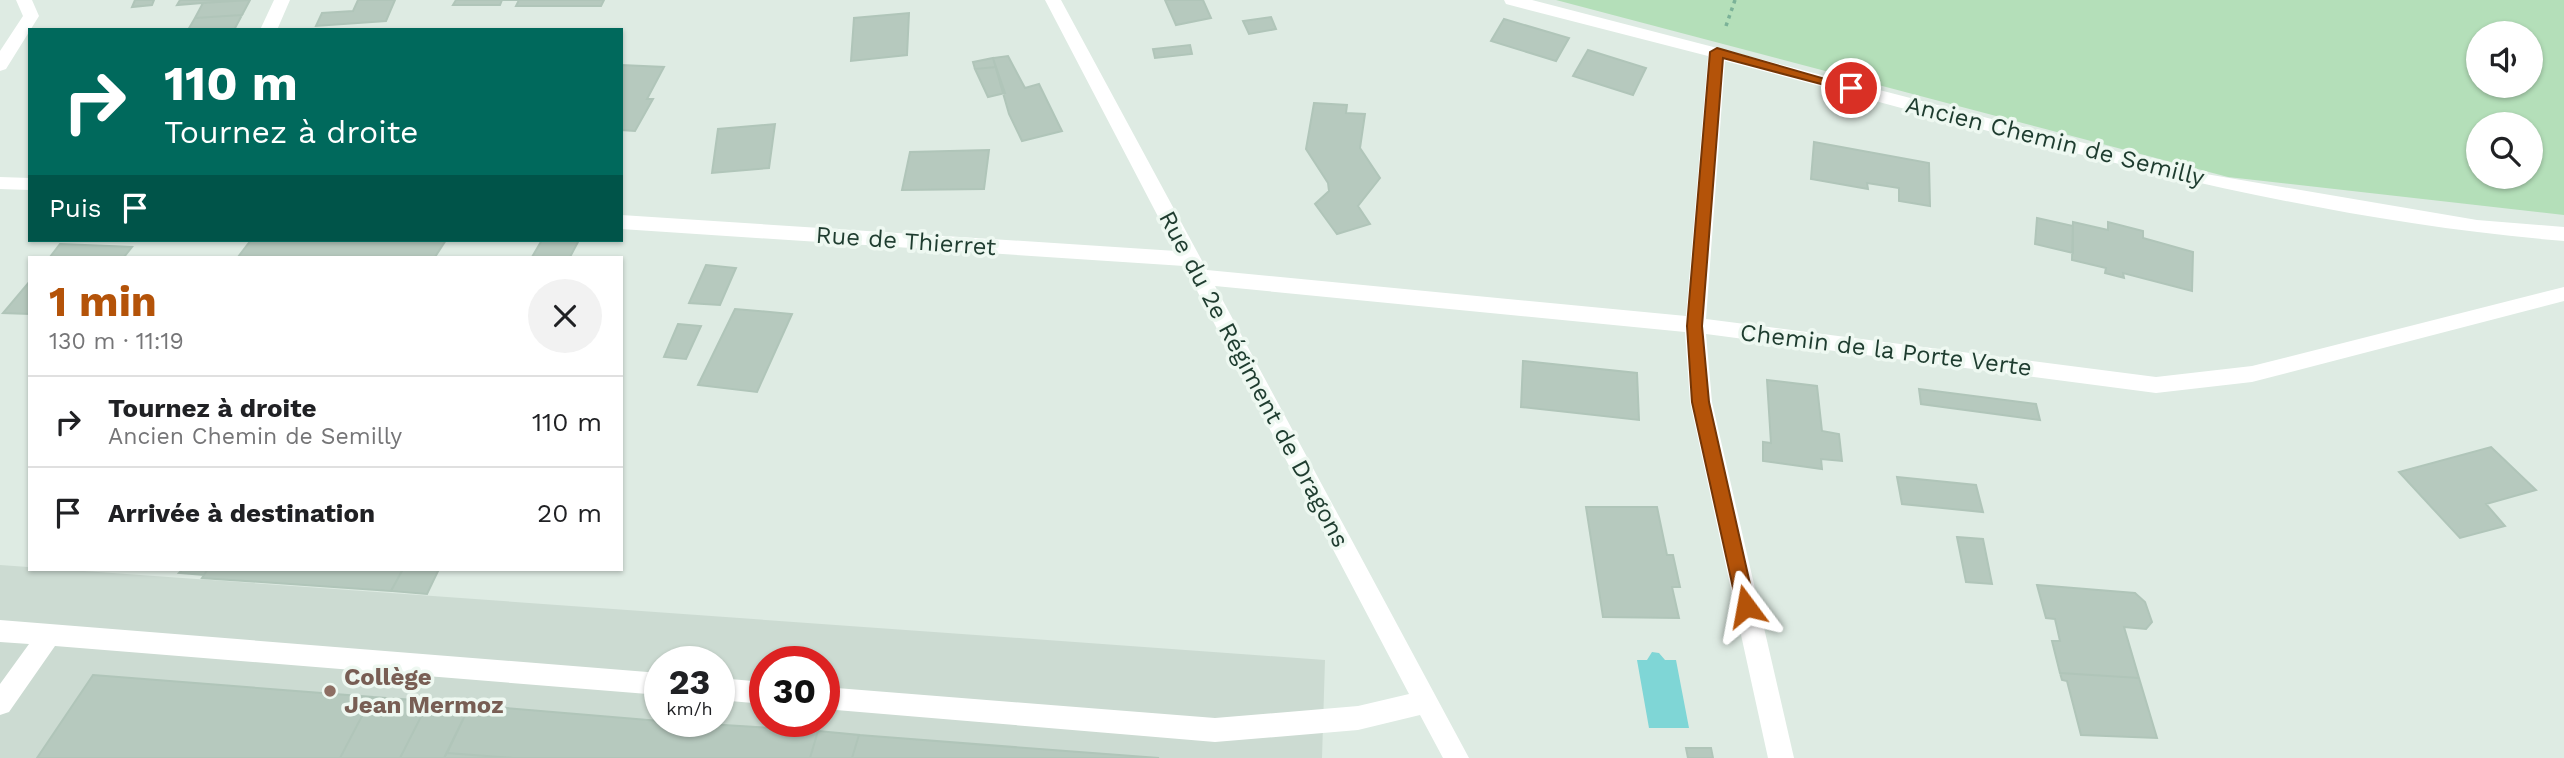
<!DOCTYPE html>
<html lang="fr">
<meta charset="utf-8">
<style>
:root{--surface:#fff;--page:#f2f2f2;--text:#202124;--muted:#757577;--line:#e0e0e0;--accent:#b45309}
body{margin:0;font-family:"Work Sans",sans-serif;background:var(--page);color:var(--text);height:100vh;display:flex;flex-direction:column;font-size:26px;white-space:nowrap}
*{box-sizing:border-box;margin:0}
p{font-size:23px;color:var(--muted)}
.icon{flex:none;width:38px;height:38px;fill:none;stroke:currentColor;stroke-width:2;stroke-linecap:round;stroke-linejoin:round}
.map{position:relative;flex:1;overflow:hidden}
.details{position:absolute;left:28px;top:256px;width:595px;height:315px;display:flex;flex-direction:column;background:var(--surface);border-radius:0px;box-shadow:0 2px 5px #0004}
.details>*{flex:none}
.hud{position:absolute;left:28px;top:28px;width:595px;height:214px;border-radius:0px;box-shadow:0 2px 5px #0004;background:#00695c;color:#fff;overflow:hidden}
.controls{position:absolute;left:2466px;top:21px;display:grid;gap:14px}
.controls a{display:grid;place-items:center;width:77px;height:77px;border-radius:50%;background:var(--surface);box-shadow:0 2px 5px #0004;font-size:35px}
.speed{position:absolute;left:644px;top:646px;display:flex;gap:14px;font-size:35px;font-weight:700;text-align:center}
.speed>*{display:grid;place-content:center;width:91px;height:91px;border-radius:50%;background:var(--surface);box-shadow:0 2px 5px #0004;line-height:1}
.speed small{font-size:18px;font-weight:400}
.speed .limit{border:10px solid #d22;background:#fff;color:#111}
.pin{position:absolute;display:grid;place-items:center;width:60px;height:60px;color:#fff;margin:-30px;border:4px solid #fff;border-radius:50%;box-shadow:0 2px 7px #0007}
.me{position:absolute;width:77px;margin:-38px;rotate:347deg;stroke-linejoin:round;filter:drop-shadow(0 0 5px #0008)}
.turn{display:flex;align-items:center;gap:24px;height:147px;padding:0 21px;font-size:32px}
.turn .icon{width:91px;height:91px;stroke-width:2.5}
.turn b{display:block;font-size:49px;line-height:60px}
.then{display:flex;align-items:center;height:66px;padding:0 21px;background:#0003;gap:14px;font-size:26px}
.round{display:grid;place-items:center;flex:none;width:74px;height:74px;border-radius:37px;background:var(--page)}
.overview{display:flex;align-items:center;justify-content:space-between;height:119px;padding:0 21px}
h1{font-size:42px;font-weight:700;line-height:52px;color:var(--accent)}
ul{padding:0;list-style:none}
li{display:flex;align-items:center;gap:21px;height:91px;padding:0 21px;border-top:2px solid var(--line)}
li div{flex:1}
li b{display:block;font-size:26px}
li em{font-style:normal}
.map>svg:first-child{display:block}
.built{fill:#ccdbd2;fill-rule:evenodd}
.green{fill:#b4dfb9;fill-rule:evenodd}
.water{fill:#7fd6d6}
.building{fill:#b6c9be;stroke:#b0c5b9;stroke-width:2}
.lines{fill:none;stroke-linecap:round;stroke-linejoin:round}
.path{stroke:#7bb298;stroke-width:3.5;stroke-dasharray:3.5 4.5;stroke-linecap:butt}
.minor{fill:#fff;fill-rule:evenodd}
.route{fill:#b45309;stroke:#753606;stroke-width:2}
.education-dot{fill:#8d6e63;stroke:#eef8f1;stroke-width:2.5}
.labels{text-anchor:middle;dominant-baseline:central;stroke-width:7;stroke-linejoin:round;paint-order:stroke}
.street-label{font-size:24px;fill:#1e3c2f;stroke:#eef8f1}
.education-label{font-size:24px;font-weight:bold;fill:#785e54;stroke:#eef8f1;text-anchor:start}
</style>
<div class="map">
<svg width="2564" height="758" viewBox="0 0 2564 758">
<rect width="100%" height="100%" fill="#deebe3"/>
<path class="built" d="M 0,565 L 1325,660 L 1322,758 L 0,758 ZM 660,662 L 719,662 L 719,721 L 660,721 ZM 765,662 L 824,662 L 824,721 L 765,721 Z"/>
<path class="green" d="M 1556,0 L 2564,0 L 2564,215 L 2228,177 ZM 2478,33 L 2530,33 L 2530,86 L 2478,86 ZM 2478,124 L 2530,124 L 2530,177 L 2478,177 Z"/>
<path class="water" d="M 1652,652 L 1659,653 L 1665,660 L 1676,660 L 1689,728 L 1649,728 L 1637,660 L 1647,660 Z"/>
<path class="building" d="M 135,0 L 154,0 L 152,5 L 132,7 Z
M 180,0 L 239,0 L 177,5 Z
M 250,0 L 242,15 L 195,18 L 203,3 Z
M 358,0 L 395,0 L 386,21 L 316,26 L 322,13 L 353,11 Z
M 456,0 L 604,0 L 601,6 L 516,6 L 519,0 L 502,0 L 500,5 L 453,5 Z
M 1165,0 L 1203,0 L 1211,18 L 1176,25 Z
M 909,13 L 907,55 L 851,61 L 854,18 Z
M 242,15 L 234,30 L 188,30 L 195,18 Z
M 1271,17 L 1276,29 L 1249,34 L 1243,21 Z
M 1504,19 L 1569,38 L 1556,61 L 1491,41 Z
M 1190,45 L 1192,54 L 1155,58 L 1153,49 Z
M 1588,50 L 1646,68 L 1633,95 L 1573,76 Z
M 1008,56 L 1025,88 L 1039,84 L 1062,131 L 1022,141 L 1009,114 L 993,58 Z
M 993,58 L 996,67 L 975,69 L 973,62 Z
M 621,65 L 664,67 L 647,99 L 653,99 L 635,131 L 621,130 Z
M 996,67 L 1005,93 L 988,97 L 975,69 Z
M 1314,103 L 1347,105 L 1346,113 L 1365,114 L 1360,148 L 1380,178 L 1358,206 L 1370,224 L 1337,234 L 1315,204 L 1329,191 L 1328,183 L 1306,149 Z
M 775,124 L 769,168 L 712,173 L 718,129 Z
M 1814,142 L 1929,163 L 1930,206 L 1899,201 L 1899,188 L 1867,183 L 1868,189 L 1811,179 Z
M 989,150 L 984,189 L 902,190 L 910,152 Z
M 2037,218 L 2073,226 L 2073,253 L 2035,244 Z
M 2073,222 L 2108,230 L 2108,222 L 2143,231 L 2143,238 L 2193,252 L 2192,291 L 2123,273 L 2124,278 L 2105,273 L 2106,268 L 2072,260 Z
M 251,240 L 446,240 L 435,257 L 238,257 Z
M 542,240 L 579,240 L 570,257 L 532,257 Z
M 60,244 L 132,247 L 124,257 L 50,257 Z
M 706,265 L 736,268 L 720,305 L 689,303 Z
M 30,281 L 30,314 L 3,313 Z
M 735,309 L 792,314 L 757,392 L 698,385 Z
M 678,324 L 701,326 L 686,359 L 664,357 Z
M 1523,361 L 1637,373 L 1639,420 L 1521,407 Z
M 1767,380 L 1817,386 L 1822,431 L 1839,434 L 1842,461 L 1821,459 L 1822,469 L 1763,461 L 1763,442 L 1771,443 Z
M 1919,389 L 2036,404 L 2040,420 L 1921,404 Z
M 2491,447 L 2536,490 L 2486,504 L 2505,526 L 2460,538 L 2399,472 Z
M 1897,477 L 1976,485 L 1983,512 L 1902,504 Z
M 1586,507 L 1657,507 L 1667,555 L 1673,555 L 1680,587 L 1672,587 L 1679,618 L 1603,617 Z
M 1957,537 L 1983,539 L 1992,584 L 1966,582 Z
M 183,569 L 208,569 L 204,575 L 179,573 Z
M 208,569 L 403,569 L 391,591 L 202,578 Z
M 403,569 L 439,569 L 427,594 L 391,591 Z
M 2037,585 L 2135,593 L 2145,602 L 2152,622 L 2146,629 L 2124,627 L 2139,678 L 2060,673 L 2052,641 L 2060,641 L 2055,619 L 2046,618 Z
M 2060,673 L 2139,678 L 2157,738 L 2081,735 L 2067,681 L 2062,680 Z
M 93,675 L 372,697 L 340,758 L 37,758 Z
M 372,697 L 429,701 L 400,758 L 340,758 Z
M 429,701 L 470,705 L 444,758 L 400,758 Z
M 470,705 L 660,721 L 818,731 L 810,758 L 513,758 L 447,753 Z
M 818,731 L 859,735 L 852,758 L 810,758 Z
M 859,735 L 1026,748 L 1159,758 L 852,758 Z
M 1686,748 L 1711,748 L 1713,758 L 1688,758 Z
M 447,753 L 513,758 L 444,758 Z"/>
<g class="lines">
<path class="path" d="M 1726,26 L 1735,0"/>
<path class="minor" d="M 16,0 L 32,0 L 39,16 L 6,69 L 0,71 L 0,51 L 23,16 Z
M 274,0 L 290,0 L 277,30 L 260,30 Z
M 1045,0 L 1061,0 L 1207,270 L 1686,316 L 1708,56 L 1506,4 L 1504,0 L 1532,0 L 2200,173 L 2477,220 L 2564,227 L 2564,241 C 2278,218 2002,133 1725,61 L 1706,319 L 2156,377 L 2252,366 L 2564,287 L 2564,301 L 2252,382 L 2156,393 L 1706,334 L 1712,402 L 1794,758 L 1768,758 L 1690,402 L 1685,332 L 1215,286 L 1469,758 L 1443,758 L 1420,715 L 1358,730 L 1215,742 L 824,709 L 824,687 L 1215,718 L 1358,706 L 1409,694 L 1184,266 L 621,229 L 621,215 L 1176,251 Z
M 0,177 L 30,178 L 30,190 L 0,189 Z
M 0,620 L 660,673 L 660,695 L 55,646 L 9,712 L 0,715 L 0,684 L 29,644 L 0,642 Z
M 719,678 L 765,682 L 765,704 L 719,700 Z"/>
</g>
<path class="route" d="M 1717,48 L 1857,88 L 1851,92 L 1723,58 L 1702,326 L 1709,402 L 1755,606 L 1753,611 L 1740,611 L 1737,606 L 1692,402 L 1687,326 L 1710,52 Z"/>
<circle class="education-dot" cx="330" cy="691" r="7"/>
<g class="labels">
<g class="street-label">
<text transform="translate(2055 141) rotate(14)">Ancien Chemin de Semilly</text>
<text transform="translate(906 241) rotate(4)">Rue de Thierret</text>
<text transform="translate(1886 350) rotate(7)">Chemin de la Porte Verte</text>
<text transform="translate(1254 379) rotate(62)">Rue du 2e Régiment de Dragons</text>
</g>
<g class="education-label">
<text x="344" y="677">Collège<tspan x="344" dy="28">Jean Mermoz</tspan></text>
</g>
</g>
</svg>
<div class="controls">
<a><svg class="icon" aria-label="sound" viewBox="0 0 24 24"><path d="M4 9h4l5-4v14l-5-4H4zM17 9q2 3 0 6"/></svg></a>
<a><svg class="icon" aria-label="search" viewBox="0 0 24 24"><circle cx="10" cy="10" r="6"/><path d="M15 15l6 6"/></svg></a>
</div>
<div class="speed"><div>23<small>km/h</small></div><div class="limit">30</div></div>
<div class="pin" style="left:1851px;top:88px;background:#d93025"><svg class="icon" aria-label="arrive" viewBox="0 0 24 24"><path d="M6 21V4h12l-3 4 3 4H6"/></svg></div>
<svg class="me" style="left:1746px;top:606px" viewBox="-20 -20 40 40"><path d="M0-17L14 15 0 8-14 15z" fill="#b45309" stroke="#fff" stroke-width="4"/></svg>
<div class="hud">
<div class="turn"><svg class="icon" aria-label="right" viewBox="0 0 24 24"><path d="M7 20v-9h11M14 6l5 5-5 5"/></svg><div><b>110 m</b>Tournez à droite</div></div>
<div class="then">Puis<svg class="icon" aria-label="arrive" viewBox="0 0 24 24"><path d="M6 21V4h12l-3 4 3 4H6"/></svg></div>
</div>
<section class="details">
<div class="overview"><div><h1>1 min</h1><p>130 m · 11:19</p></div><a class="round"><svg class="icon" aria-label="close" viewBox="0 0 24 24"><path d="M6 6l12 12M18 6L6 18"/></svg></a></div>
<ul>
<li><svg class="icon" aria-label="right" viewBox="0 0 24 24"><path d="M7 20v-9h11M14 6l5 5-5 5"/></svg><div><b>Tournez à droite</b><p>Ancien Chemin de Semilly</p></div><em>110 m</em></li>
<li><svg class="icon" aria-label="arrive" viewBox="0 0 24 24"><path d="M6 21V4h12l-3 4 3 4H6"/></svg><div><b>Arrivée à destination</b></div><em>20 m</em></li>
</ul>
</section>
</div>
